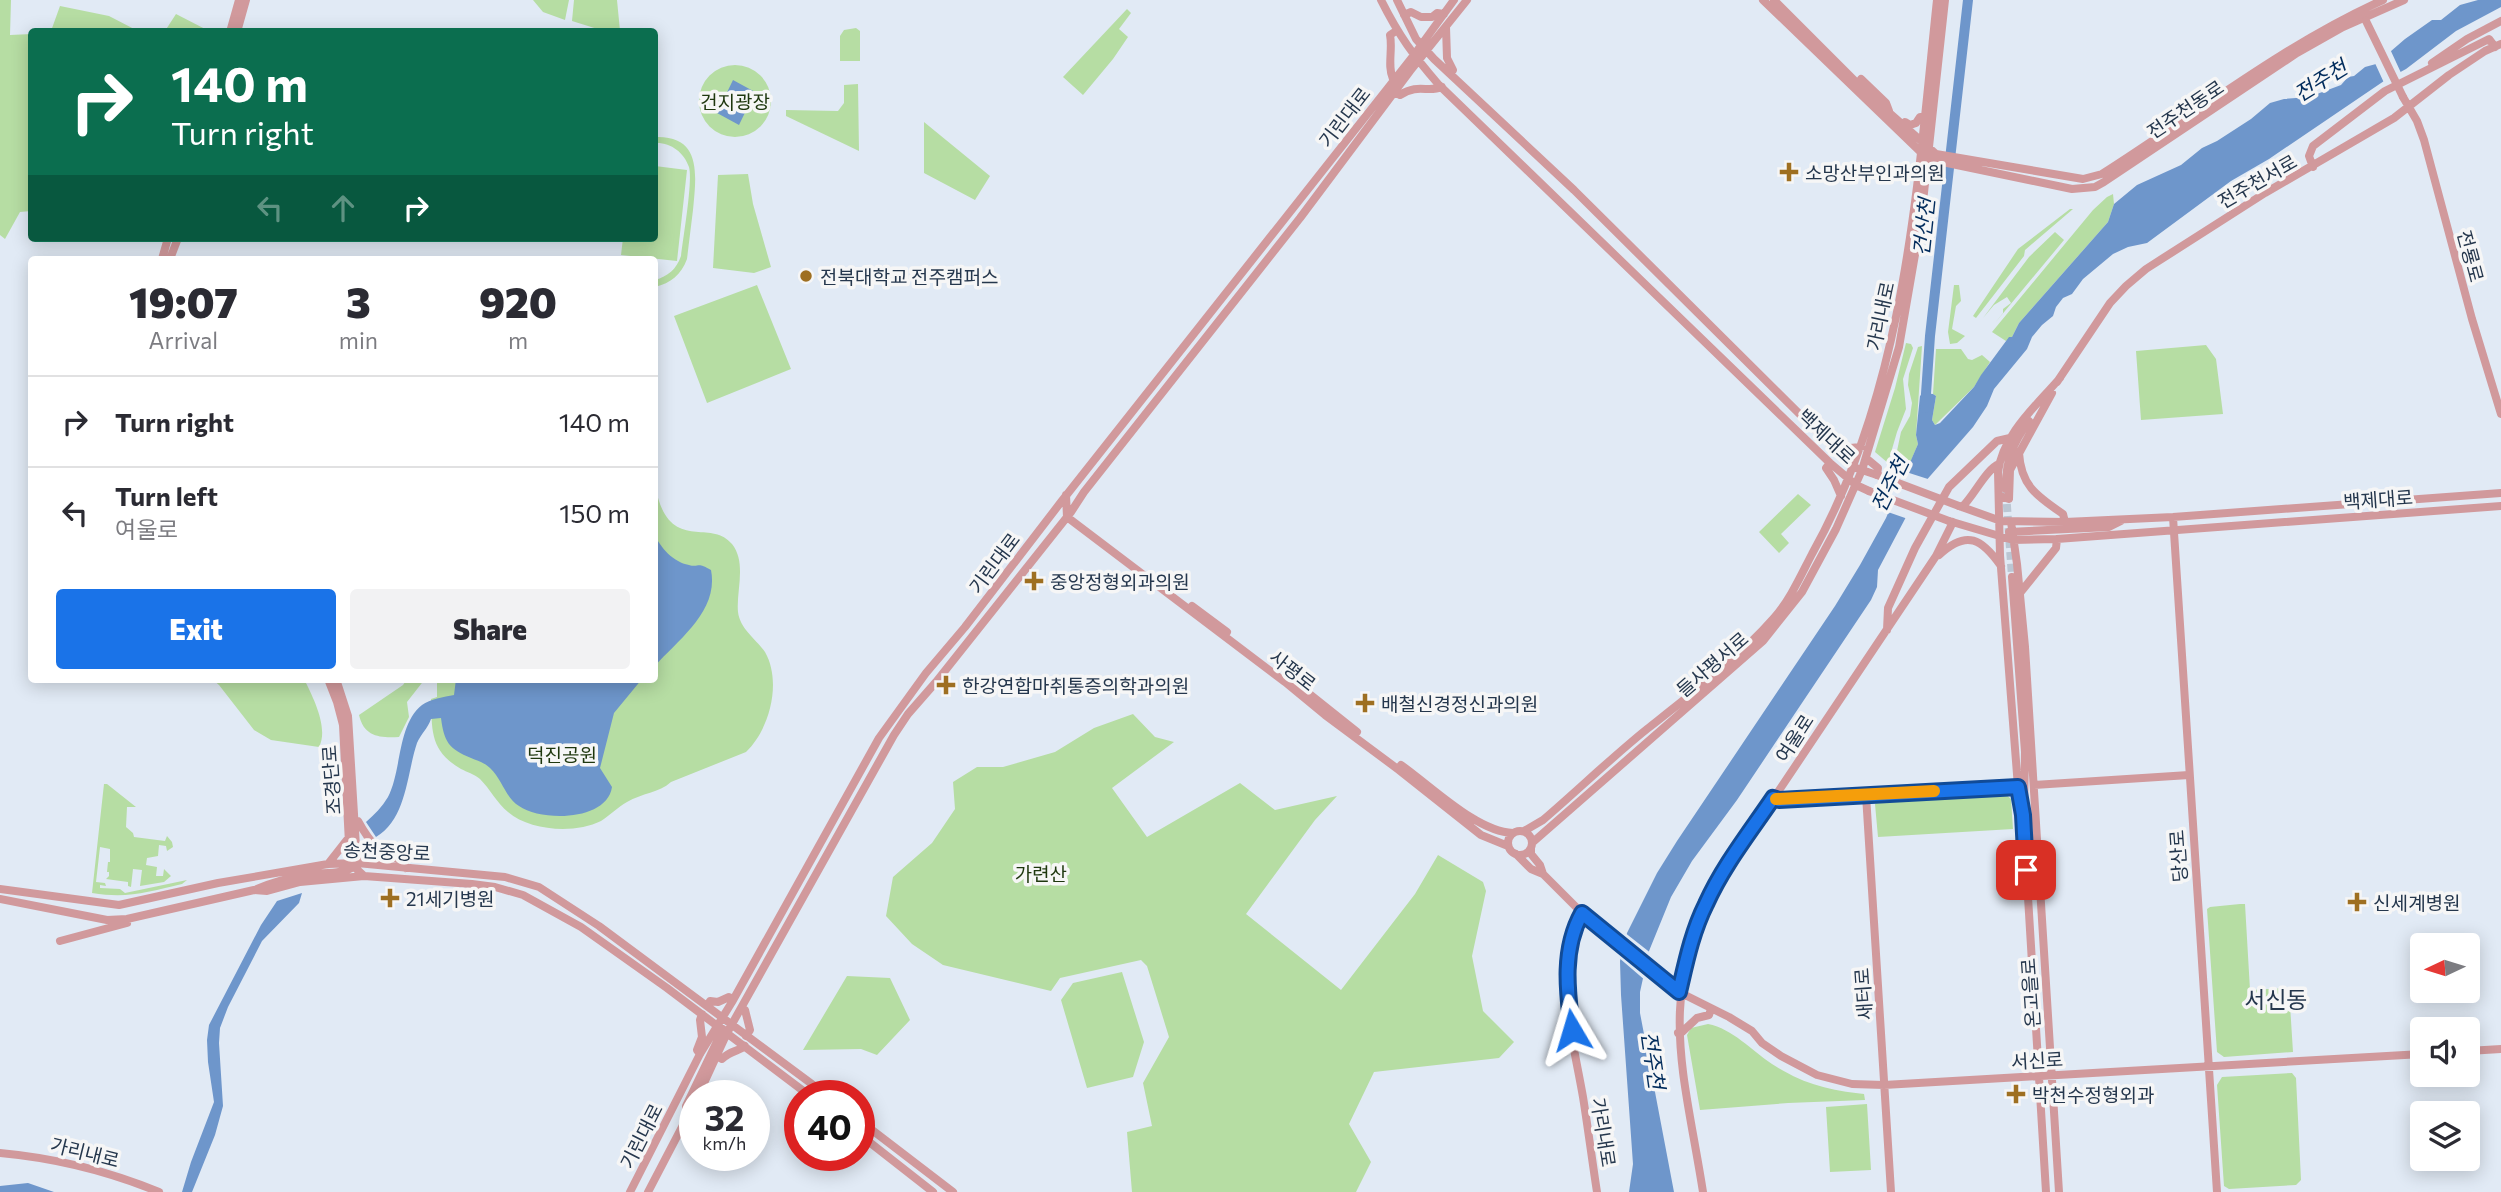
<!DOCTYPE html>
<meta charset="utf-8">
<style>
:root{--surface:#fff;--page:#f2f2f3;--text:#2b2b33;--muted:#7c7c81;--line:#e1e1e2;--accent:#1a73e8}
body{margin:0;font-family:Commissioner,"Noto Sans KR",sans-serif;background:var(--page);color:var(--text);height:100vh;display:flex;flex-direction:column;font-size:26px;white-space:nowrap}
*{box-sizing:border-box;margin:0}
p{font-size:23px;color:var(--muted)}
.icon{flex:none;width:38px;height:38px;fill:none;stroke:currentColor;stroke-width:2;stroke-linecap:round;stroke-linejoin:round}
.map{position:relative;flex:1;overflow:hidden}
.side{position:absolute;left:28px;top:256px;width:630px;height:427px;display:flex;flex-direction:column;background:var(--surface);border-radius:7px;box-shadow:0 4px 18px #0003}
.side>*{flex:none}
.hud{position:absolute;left:28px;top:28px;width:630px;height:214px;border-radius:7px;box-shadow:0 4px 18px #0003;background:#0b6e4f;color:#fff;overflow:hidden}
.needle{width:46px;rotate:266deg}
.controls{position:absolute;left:2410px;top:933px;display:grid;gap:14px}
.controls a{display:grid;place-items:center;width:70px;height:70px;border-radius:7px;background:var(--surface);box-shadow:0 4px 18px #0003;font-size:35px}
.speed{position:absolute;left:679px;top:1080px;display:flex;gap:14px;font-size:35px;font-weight:700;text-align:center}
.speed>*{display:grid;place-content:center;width:91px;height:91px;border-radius:50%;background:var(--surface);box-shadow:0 4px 18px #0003;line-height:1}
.speed small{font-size:18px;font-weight:400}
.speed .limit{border:10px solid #d22;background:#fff;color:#111}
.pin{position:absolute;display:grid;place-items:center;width:60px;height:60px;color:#fff;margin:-30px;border-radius:14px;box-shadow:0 4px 10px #0006}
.me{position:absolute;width:77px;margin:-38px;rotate:353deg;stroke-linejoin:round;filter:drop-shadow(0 0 5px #0008)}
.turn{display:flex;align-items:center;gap:24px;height:147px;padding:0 28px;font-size:32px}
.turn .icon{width:91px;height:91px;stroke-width:2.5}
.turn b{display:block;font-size:49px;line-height:60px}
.lanes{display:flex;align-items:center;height:66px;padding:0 28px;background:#0003;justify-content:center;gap:35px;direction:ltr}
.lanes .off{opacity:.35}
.eta{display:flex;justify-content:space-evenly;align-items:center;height:119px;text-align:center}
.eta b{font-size:42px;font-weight:800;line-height:49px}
.action{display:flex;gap:14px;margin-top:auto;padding:14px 28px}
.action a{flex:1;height:80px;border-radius:7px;background:var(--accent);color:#fff;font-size:28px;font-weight:800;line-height:80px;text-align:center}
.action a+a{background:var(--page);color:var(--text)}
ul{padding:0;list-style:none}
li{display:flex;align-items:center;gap:21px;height:91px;padding:0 28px;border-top:2px solid var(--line)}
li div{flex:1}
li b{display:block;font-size:26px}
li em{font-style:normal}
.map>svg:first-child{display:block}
.green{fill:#b6dda3}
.water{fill:#6e96cb}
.pier{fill:#e1eaf5}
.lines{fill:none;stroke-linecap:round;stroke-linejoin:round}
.river{stroke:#6e96cb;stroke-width:10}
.tertiary-tunnel{stroke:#bbc6d3;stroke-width:8;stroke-dasharray:8 4;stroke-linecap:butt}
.tertiary{stroke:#d1999c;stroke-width:8}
.tertiary-bridge{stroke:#d1999c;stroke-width:8}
.route-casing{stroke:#114b97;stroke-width:18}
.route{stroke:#1a73e8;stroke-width:12}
.slow{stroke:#f59e0b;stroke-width:12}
.poi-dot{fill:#9e6f21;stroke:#f6f6f6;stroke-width:2.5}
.labels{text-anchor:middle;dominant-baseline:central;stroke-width:7;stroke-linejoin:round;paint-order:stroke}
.park-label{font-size:19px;fill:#1e370e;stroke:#f6f6f6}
.street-label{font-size:19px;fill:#25374d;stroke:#f6f6f6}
.poi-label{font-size:19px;fill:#25374d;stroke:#f6f6f6;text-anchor:start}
.water-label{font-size:21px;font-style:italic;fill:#022c5c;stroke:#f6f6f6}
.quarter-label{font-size:23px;fill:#25374d;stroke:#f6f6f6}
</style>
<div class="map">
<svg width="2501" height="1192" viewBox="0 0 2501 1192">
<rect width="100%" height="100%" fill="#e1eaf5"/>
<path class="green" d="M 0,0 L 11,0 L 10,35 L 32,34 L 31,211 L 20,212 L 5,239 L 0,235 Z
M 533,0 L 569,0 L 565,20 L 543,12 Z
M 574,0 L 617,0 L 620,31 L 604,31 L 572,21 Z
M 60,6 L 109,16 L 138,31 L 51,31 Z
M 1127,9 L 1131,13 L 1119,29 L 1128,37 L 1113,59 L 1083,95 L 1063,77 Z
M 176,14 L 209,31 L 165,31 Z
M 856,28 L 860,31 L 860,61 L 840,61 L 840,36 L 844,30 Z
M699 101a36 36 0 1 1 72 0a36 36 0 1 1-72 0Z
M 858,84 L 859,151 L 786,116 L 786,110 L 838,111 L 844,103 L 844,85 Z
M 924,122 L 990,176 L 975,200 L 924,173 Z
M 655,137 C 703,135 696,177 693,210 C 691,226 689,243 687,259 C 681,275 671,283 655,287 L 655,280 C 668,276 676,270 681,256 C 683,238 693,181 689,167 C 684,152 670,142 655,143 Z
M 655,166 L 687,170 L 677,261 L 621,255 L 623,238 L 654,238 Z
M 748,174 L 753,204 L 771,267 L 754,273 L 713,268 L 718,175 Z
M 2113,194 L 2114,204 L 2108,222 L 2019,323 L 2012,337 L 2006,341 L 1992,332 L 2093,210 L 2107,197 Z
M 2070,209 L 2073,209 L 2025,250 L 2024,256 L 1976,318 L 1973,316 L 2018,249 Z
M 2055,232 L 2064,240 L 1995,323 L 2003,313 L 2003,309 L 2011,303 L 2007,297 L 1994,305 L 1983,318 L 2029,257 Z
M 757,285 L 791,369 L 707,403 L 674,316 Z
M 1954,285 L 1959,285 L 1961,301 L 1956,306 L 1952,329 L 1965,336 L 1957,343 L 1950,344 L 1948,332 Z
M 1906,343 L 1911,344 L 1913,348 L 1903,379 L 1906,409 L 1897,432 L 1888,463 L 1875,452 L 1895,388 Z
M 2206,345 L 2216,359 L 2223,414 L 2141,420 L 2136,351 Z
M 1922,346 L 1916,435 L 1918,444 L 1907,470 L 1894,465 L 1901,432 L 1910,416 L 1912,403 L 1908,385 L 1909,374 L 1918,347 Z
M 1936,349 L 1961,349 L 1968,359 L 1972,360 L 1982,355 L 1990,362 L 1974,387 L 1935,425 L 1932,420 L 1936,396 L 1933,394 Z
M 655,485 C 668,556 710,517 732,544 C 747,563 736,591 738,612 C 740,629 756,639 765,652 C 782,682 770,729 746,752 L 671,782 C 659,793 642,793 627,802 C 618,807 610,815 601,821 C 575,834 530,831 508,812 C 497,803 490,789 480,779 C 474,774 467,772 461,769 C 430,751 432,731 431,699 L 437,697 L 437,679 L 654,679 Z
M 1798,494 L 1811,505 L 1781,534 L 1789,543 L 1779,553 L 1759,532 Z
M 212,679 L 304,679 C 313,697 329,728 319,747 L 271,740 L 254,730 L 219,685 Z
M 407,679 L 425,679 L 407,702 L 409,717 L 399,737 C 380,738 364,737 359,715 L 403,685 Z
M 1133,714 L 1155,737 L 1174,742 L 1112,788 L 1147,837 L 1240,783 L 1275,810 L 1337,796 L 1315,820 L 1246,914 L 1341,990 L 1415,894 L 1438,855 L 1483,882 L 1486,891 L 1472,956 L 1483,1011 L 1514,1042 L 1499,1058 L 1374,1072 L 1349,1124 L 1371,1162 L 1356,1192 L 1132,1192 L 1127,1132 L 1152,1126 L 1143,1083 L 1169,1037 L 1147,966 L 1141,960 L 1060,978 L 1051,991 L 943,965 L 912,944 L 886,916 L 893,877 L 932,843 L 955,809 L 953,782 L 977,767 L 1003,767 L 1055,752 L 1094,728 Z
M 104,784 L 107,784 L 136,807 L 127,807 L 126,827 L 133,833 L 134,837 L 165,841 L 167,836 L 172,842 L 173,847 L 167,851 L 166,846 L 159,845 L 158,856 L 147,858 L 146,865 L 157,867 L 156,876 L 163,876 L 164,869 L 171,876 L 164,882 L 140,886 L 142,870 L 133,869 L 131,887 L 128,886 L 128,882 L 106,879 L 109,876 L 109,872 L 107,872 L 108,862 L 110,862 L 110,849 L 100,847 L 96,882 L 105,883 L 106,886 L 100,885 L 100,888 L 120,889 L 125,893 L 187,880 L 182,884 C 147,892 128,899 92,893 Z
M 2004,793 L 2011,799 L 2013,829 L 1878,837 L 1875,804 L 1880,799 Z
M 2240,904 L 2245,904 L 2250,990 L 2287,988 L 2289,989 L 2293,1052 L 2224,1057 L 2217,1052 L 2207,909 L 2210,907 Z
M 1122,972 L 1144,1042 L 1133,1077 L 1087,1088 L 1061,1000 L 1073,983 Z
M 847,976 L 890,978 L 910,1020 L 877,1055 L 861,1049 L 803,1050 Z
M 1708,1024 C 1733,1029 1751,1050 1772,1064 C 1803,1084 1828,1090 1864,1094 L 1865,1100 L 1788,1103 L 1700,1110 L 1687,1035 L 1691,1028 Z
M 2292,1073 L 2296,1078 L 2301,1180 L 2296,1185 L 2229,1189 L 2224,1186 L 2217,1085 L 2222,1077 Z
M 1867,1104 L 1871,1170 L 1830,1172 L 1826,1107 Z"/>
<path class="water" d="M 2478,0 L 2501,0 L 2501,7 L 2456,31 L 2406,69 L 2384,81 L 2269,159 L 2231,181 L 2147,243 L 2128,247 L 2113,254 L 2083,279 L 2072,294 L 2063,298 L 2056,307 L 2053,316 L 2042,325 L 2032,337 L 2027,349 L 1994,389 L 1987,406 L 1973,427 L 1924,483 L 1878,570 L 1877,587 L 1871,600 L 1737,800 L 1692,861 L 1671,897 L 1649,951 L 1640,992 L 1640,1013 L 1674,1192 L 1629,1192 L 1633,1164 L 1621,995 L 1620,961 L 1627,933 L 1657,873 L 1677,841 L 1835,606 L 1860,565 L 1886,518 L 1918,444 L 1916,435 L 1920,396 L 1923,393 L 1933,394 L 1936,396 L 1932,420 L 1935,425 L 1940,423 L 1974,387 L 1981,375 L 2009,337 L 2012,337 L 2019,323 L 2108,222 L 2114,204 L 2137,185 L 2181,165 L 2202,148 L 2217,141 L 2251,119 L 2270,103 L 2284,99 L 2309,97 L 2341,85 L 2348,77 L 2354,76 L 2365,67 L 2376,64 L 2405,39 L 2432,20 L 2441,20 L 2460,5 Z
M 733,80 L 755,92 L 739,125 L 717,113 Z
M 654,534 C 661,548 673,562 689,565 C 700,568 696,561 711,570 C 719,611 679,639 655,666 Z
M 456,679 L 642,679 L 614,713 L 600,768 L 612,787 C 607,821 542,822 519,806 C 505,797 502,779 490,768 C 485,763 478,761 471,758 C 449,749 444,742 441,718 L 431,719 C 428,728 421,734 417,743 C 407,772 407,819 376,837 L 366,822 C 374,815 382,807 388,797 C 402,770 397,725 422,705 C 430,699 444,697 454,695 Z
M 302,893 L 299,903 L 262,941 L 228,1007 L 220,1028 L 219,1043 L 223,1106 L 215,1135 L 192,1192 L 182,1192 L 191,1162 L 214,1102 L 208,1062 L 207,1040 L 209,1025 L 261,925 L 277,901 Z
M 28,1183 L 54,1192 L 0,1192 L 0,1186 Z"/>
<path class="pier" d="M 2390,49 L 2402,75 L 2385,85 L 2374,61 Z
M 1903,471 L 1931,480 L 1908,519 L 1885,511 Z
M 1624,932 L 1652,954 L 1646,981 L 1618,957 Z"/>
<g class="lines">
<path class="river" d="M 1925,408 L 1930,336 L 1968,0"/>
<path class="tertiary-tunnel" d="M 2006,492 L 2012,577"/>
<path class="tertiary" d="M 1381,0 C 1399,36 1413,55 1439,85 L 1830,463 L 1856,485 L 1869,491
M 1397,0 L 1416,39 L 1434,59 L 1574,190 L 1853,467 L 1877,475
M 1763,0 L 1928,159 L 2072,189 L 2095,187 L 2104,182 L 2297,53 L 2343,27 L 2404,0
M 1774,0 L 1869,95 L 1936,154 L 2083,179 L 2102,174 C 2195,115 2283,45 2383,0
M 1404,15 L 1411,12 L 1421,17 L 1432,17 L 1437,13 L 1444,14
M 1446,27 L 1447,58 L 1453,70 L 1450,74
M 230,32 L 239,0
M 237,32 L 246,0
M 2432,63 L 2467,39 L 2501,21
M 1393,79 C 1387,66 1393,49 1390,35 L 1396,31
M 1861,79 L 1886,103 L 1889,111
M 1395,92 L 1400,95 C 1419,83 1427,93 1442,87
M 2403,97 L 2417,121 L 2424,140 L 2472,319 L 2501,414
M 1902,125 L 1905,122 L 1910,125 L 1916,123 L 1920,117 L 1925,117
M 2313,167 L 2309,156 L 2313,146 L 2385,91 L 2489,39 L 2495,47
M 162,259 L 168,238
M 170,259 L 178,238
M 2057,382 L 2110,303 L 2126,286 L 2146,269 L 2265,193 L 2394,118 L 2449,75 L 2485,51 L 2501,44
M 1836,450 L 1841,445 L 1850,448 L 1861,447
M 2019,453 C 2021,486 2037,496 2063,514 L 2065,522
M 1866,458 L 1878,468 L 1877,475
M 1830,463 L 1826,468 L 1834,480 L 1841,496
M 2006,489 C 2005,461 2013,443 2029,421
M 1066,495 L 1067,517 L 1285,682 L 1325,715 L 1399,770 L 1481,835 L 1508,846
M 2000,496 L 2009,499 L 2010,470 L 2052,393
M 1959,506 L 2001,521 L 2065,522 L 2173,517 L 2501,493
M 1962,507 C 1974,496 1986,469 1999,464
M 2173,517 L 2217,1192
M 1949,521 L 2013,540 L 2057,539 L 2501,506
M 2011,522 L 2017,564 L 2025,647 L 2059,1192
M 2009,532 L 2109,527 L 2121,521
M 1939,555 C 1967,529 1982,539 2001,566
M 2012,577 L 2025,752 L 2024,811
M 2020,593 L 2056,548 L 2057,539
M 1192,606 L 1227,632
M 1887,630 L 1888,608 L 1915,548 L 1949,487 L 1997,441 L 2010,438
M 1288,677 L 1357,732
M 328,679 L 337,702 L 343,725 L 350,863 L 364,876
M 336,679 L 348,716 L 357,863
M 1401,765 C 1431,786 1477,832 1513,833
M 2034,785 L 2189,775
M 1866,795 L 1891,1192
M 1773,798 L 1778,800 L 2018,787
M 356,821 L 358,821 C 369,841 380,856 403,860 L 406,868
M1508 843a12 12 0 1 1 24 0a12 12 0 1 1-24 0Z
M 1524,831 L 1543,820 C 1578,790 1611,758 1647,729 C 1689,696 1739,658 1774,618 C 1790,600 1801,575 1812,554 C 1906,386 1917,188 1937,0
M 1533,842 L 1763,641 L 1802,592 L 1836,529 L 1862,470 L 1899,347 L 1921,220 L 1945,0
M 1531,849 L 1531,854 L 1540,865 L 1543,874
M 1516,854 L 1531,869 L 1543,874 L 1582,913 L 1679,992 L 1729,1017 L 1752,1031 L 1762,1043 L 1781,1056 L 1817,1075 L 1852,1084 L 1884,1085 L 2422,1054
M 328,864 L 350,836
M 0,889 L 119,905 L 218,883 L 328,864 L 357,863 L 505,877 L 539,887 L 599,926 L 828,1096
M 257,889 C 273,882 289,878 306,875 C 321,872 343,875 355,866
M 0,899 L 107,920 L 127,919 L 254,890 L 267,891 L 300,882 L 364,876 L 472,884 L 495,887 L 523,895 L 581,927 L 667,988 L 810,1096
M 1582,913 C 1551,968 1573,1038 1583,1097 C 1588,1128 1592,1160 1597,1192
M 60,941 L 127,923
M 707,1006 L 710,1001 L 718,1002 L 729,997 L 733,999
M 741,1008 L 745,1010 L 750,1030 L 746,1036
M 1678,1033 L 1682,1032 L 1697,1018 L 1709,1015 L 1711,1009
M 2468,1051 L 2501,1049
M 700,1054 L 697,1050 L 702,1037 L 700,1020 L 702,1014
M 717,1056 L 722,1059 C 731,1050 740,1051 745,1046
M 698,1096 L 727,1033 L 894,735 L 908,714 L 936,682 L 1071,512 L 1084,492 L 1300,218 L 1410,71 L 1467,0
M 686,1116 L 686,1106 L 723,1029
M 859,1120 L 953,1192
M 859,1134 L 933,1192
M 0,1153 C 55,1158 108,1171 159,1192
M 630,1192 L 700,1054 L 732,1002 L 879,738 L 926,673 L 965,627 L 1061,502 L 1414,55 L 1454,0
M 648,1192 L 695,1102
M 1703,1192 C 1684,1071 1655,996 1719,880 L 1936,556 L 1953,522
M 2046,1192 L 2023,815 L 2018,787 L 2000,555 L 1998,472 C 2003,434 2036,406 2060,378"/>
<path class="tertiary-bridge" d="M 2366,21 L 2403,97
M 1877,475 L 1959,506
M 1869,491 L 1949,521"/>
</g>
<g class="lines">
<g class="route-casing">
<path id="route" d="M 1572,1030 C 1567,990 1562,949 1582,913 L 1679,992 C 1686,962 1692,932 1706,904 C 1723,866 1750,832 1773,798 L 1779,800 L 2018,787 L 2023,815 L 2026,870"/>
</g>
<use href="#route" class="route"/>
<path class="slow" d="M 1776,799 L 1934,791"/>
</g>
<g class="poi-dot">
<path d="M1785.5 161.5h7v7h7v7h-7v7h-7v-7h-7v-7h7z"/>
<circle cx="806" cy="276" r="7"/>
<path d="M1030.5 570.5h7v7h7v7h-7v7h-7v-7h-7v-7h7z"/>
<path d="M942.5 674.5h7v7h7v7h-7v7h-7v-7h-7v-7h7z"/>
<path d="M1361.5 692.5h7v7h7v7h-7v7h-7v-7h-7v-7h7z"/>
<path d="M386.5 887.5h7v7h7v7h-7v7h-7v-7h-7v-7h7z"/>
<path d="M2353.5 891.5h7v7h7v7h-7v7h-7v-7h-7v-7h7z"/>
<path d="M2012.5 1083.5h7v7h7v7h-7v7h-7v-7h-7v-7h7z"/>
</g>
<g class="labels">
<g class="park-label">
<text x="735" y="101">건지광장</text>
<text x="562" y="754">덕진공원</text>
<text x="1041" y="873">가련산</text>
</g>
<g class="street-label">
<text transform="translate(2185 109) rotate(-34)">전주천동로</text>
<text transform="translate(1344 117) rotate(-52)">기린대로</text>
<text transform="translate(2257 181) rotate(-30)">전주천서로</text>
<text transform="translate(2471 256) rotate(75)">전룡로</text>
<text transform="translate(1880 316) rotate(-78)">가리내로</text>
<text transform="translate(1827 436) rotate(43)">백제대로</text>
<text transform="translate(2378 499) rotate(-4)">백제대로</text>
<text transform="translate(994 563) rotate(-53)">기린대로</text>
<text transform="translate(1712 664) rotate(-41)">들사평서로</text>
<text transform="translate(1293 670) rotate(38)">사평로</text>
<text transform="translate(1794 738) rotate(-57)">여울로</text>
<text transform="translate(331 780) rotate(-94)">조경단로</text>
<text transform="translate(387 851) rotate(3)">송천중앙로</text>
<text transform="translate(2178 856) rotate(-94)">당산로</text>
<text transform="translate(2030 993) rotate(-94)">온고을로</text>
<text transform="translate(1863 994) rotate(-94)">새터로</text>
<text transform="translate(2037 1060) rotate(-3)">서신로</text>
<text transform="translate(1604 1132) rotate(81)">가리내로</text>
<text transform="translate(641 1136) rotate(-63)">기린대로</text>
<text transform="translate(85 1152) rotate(14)">가리내로</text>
</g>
<g class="poi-label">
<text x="1805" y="172">소망산부인과의원</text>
<text x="820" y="276">전북대학교 전주캠퍼스</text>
<text x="1050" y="581">중앙정형외과의원</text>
<text x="962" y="685">한강연합마취통증의학과의원</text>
<text x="1381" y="703">배철신경정신과의원</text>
<text x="406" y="898">21세기병원</text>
<text x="2373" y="902">신세계병원</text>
<text x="2032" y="1094">박천수정형외과</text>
</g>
<g class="water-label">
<text transform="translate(2320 80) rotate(-32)">전주천</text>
<text transform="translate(1923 227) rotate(-84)">건산천</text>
<text transform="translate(1889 484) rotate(-64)">전주천</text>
<text transform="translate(1654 1060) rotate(82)">전주천</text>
</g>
<g class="quarter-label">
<text x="2276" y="999">서신동</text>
</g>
</g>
</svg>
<div class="controls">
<a><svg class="needle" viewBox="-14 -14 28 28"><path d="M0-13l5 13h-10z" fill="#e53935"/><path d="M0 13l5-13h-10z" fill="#7c7c81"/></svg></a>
<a><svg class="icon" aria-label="sound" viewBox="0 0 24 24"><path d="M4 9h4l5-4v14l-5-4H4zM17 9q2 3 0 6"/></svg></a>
<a><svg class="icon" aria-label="layers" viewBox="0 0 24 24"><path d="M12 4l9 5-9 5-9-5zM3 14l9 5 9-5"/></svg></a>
</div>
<div class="speed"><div>32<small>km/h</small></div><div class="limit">40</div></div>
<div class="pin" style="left:2026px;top:870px;background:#d93025"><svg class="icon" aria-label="arrive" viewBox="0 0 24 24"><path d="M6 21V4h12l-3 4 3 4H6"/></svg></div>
<svg class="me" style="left:1572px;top:1030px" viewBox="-20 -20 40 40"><path d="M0-17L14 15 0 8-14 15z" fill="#1a73e8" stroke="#fff" stroke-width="4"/></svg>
<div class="hud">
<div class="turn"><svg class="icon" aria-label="right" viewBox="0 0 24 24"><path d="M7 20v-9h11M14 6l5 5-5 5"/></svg><div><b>140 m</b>Turn right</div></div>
<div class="lanes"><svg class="icon off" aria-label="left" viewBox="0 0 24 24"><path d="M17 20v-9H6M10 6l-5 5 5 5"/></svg><svg class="icon off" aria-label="ahead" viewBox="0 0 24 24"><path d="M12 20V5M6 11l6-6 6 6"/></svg><svg class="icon" aria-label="right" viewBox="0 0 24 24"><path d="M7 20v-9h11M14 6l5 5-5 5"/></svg></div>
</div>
<section class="side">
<div class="eta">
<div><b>19:07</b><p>Arrival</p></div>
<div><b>3</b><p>min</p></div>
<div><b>920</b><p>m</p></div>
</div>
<ul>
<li><svg class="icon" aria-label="right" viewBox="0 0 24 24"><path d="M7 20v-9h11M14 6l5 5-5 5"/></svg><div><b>Turn right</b></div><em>140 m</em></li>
<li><svg class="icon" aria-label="left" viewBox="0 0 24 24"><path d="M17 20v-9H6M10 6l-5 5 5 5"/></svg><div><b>Turn left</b><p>여울로</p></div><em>150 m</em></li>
</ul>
<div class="action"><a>Exit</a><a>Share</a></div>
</section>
</div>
